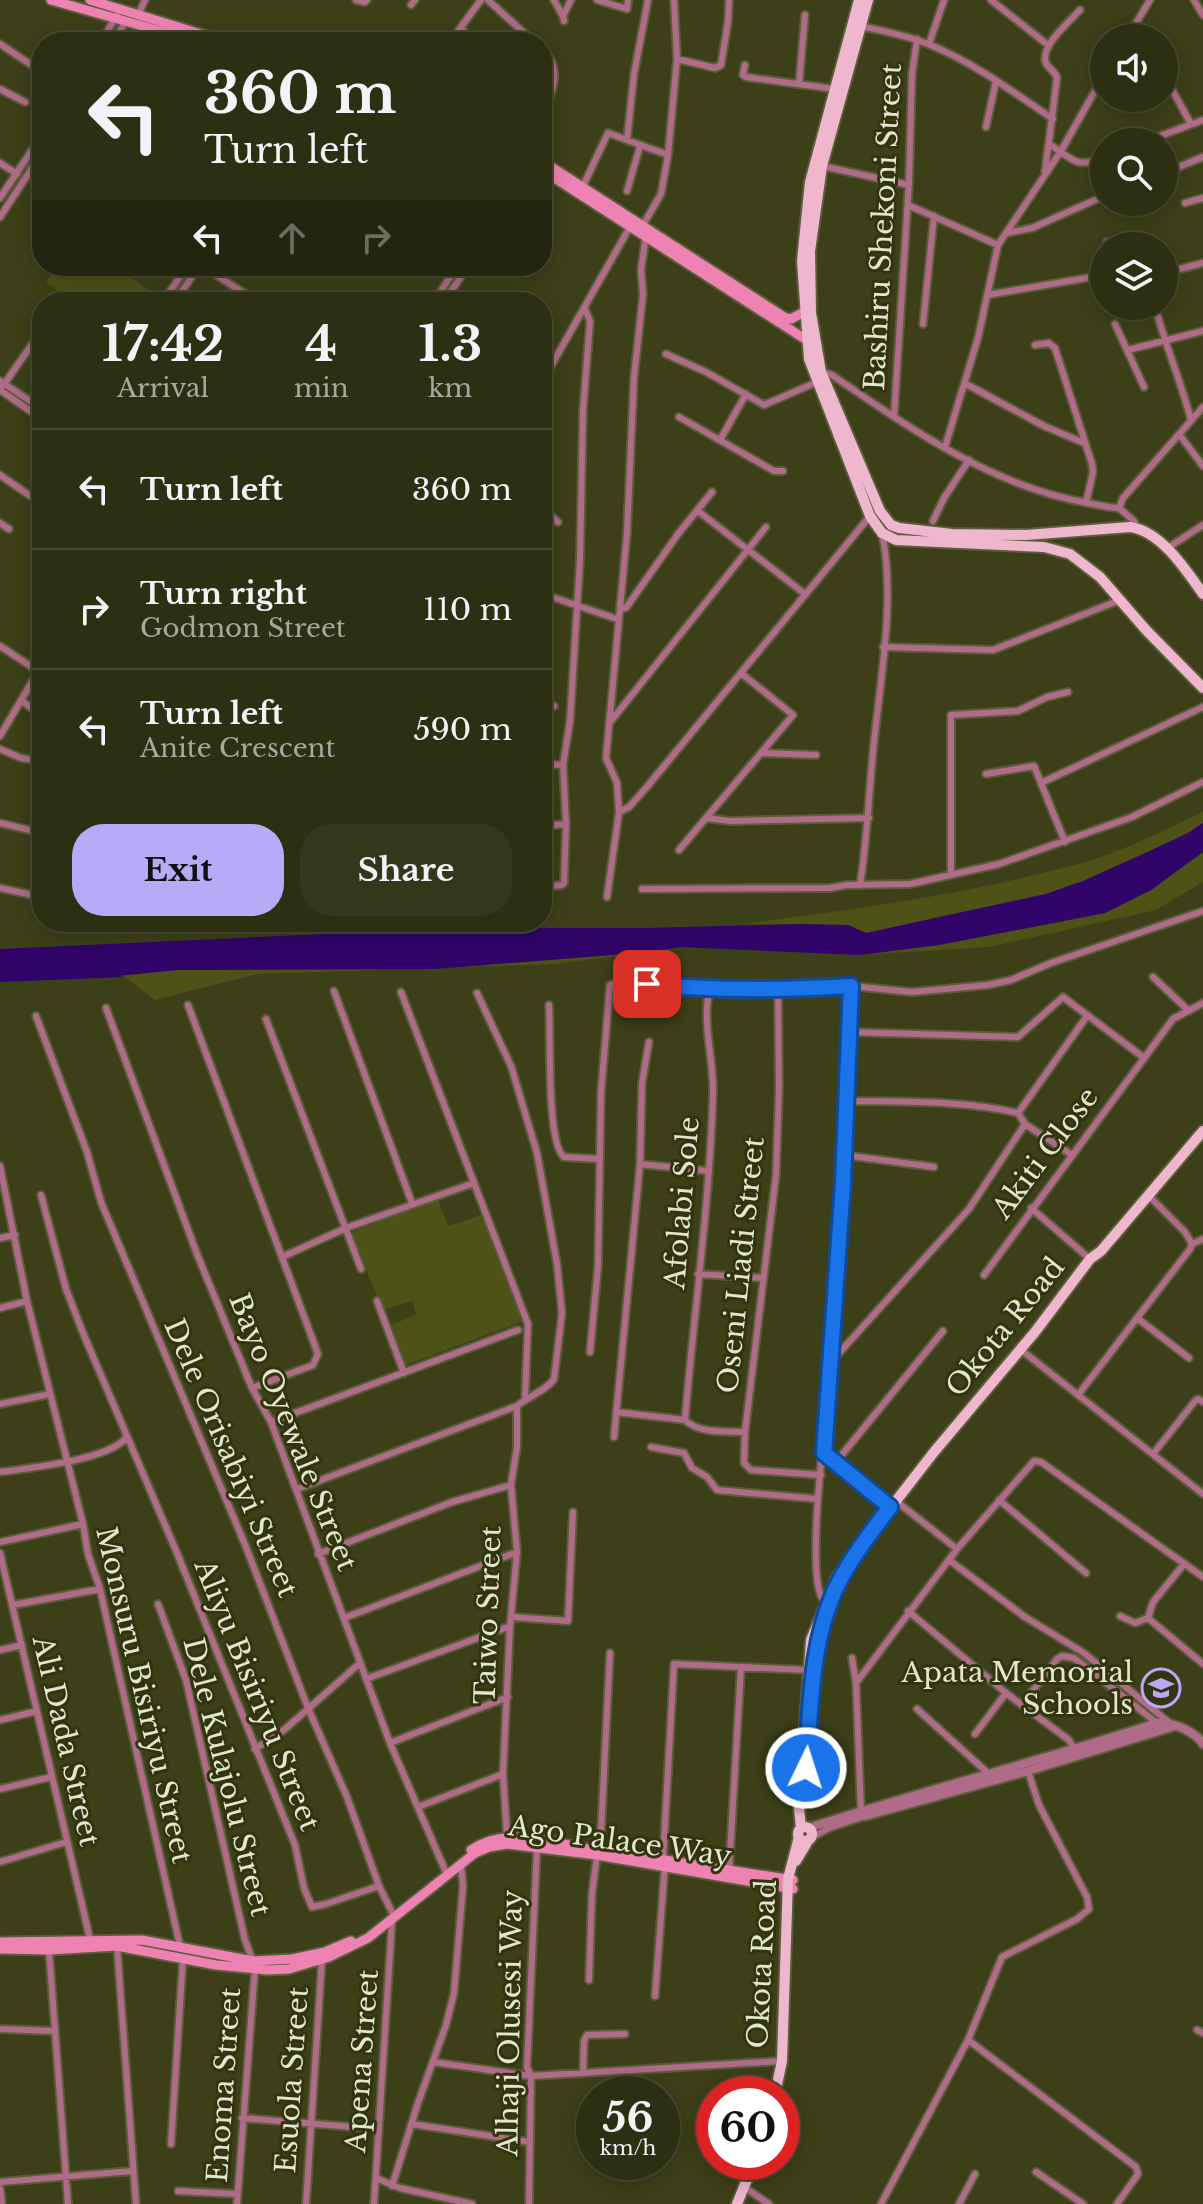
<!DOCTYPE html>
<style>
:root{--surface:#2d2f12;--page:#35371b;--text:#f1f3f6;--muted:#a7a99f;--line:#484a32;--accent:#b9aaf7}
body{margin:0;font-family:"Libre Baskerville",serif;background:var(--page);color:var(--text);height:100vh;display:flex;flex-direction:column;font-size:30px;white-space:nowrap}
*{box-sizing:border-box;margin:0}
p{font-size:26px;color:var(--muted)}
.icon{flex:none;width:44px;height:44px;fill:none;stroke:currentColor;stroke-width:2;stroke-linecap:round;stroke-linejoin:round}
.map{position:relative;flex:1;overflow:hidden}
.sheet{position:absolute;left:32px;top:292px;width:520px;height:640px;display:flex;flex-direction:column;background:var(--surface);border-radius:32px;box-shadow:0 4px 20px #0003,0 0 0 2px var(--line)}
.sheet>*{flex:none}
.banner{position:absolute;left:32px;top:32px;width:520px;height:244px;border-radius:32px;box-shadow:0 4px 20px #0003,0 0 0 2px var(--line);background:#2d2f12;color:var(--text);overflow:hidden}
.buttons{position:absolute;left:1090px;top:24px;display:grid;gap:16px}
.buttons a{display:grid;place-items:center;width:88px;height:88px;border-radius:50%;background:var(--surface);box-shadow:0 4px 20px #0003,0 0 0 2px var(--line);font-size:40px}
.speed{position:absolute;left:576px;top:2076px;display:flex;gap:16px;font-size:40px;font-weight:700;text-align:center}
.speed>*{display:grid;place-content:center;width:104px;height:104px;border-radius:50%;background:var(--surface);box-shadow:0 4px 20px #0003,0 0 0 2px var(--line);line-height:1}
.speed small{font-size:20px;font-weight:400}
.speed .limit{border:12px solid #d22;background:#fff;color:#111}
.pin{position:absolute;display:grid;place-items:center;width:68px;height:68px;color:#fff;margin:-34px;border-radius:16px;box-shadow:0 4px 12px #0006}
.me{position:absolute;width:88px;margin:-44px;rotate:4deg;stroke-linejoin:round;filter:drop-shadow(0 0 6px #0008)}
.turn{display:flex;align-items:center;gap:28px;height:168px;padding:0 40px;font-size:36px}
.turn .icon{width:104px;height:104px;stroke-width:2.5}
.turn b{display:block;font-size:56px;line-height:68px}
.lanes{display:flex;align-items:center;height:76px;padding:0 40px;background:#0003;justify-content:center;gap:40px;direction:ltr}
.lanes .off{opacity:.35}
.eta{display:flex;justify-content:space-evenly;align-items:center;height:136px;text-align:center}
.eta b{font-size:48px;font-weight:700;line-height:56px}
.action{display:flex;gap:16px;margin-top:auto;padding:16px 40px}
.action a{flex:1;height:92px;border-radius:32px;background:var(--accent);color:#111;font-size:32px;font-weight:700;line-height:92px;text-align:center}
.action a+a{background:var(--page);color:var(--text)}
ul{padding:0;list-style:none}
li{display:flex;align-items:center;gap:24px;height:120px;padding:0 40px;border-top:2px solid var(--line)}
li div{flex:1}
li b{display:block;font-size:30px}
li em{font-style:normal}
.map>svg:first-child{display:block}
.green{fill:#4e5217}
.water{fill:#300469}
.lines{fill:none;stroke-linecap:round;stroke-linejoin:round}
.minor-casing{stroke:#5a5d39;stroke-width:10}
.tertiary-casing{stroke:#5a5d39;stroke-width:12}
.secondary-casing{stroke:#5a5d39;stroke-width:13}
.primary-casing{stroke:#5a5d39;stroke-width:14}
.minor{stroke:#af6b88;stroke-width:6}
.tertiary{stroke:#af6b88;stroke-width:8}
.secondary{stroke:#ee83b3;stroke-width:9}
.primary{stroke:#efb7ce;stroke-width:10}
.route-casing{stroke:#114b97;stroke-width:20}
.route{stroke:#1a73e8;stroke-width:14}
.labels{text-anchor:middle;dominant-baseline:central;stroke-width:6;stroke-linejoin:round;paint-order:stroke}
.street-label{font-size:28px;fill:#e3e6d0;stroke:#32340d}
.poi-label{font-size:28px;fill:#e3e6d0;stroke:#32340d;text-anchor:end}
</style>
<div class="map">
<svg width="1203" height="2204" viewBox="0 0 1203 2204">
<rect width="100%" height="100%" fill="#3c3f18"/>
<path class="green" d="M 58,266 L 116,266 L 149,290 L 140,302 L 72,302 L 46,282 Z
M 1203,812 L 1203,823 L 1188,833 L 1083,881 L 1046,894 L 866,933 L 848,925 L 742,924 C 858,909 972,894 1085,862 C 1125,850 1165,830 1203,812 Z
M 1203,852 L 1203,882 L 1156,910 L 989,947 L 860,955 L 939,945 L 1105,913 L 1151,890 Z
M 650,952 L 554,964 L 257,974 L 155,1000 L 125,977 L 111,976 L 178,970 L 436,969 Z
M 438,1199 L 448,1226 L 485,1214 L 523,1321 L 406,1365 L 390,1326 L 416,1314 L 412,1301 L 383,1310 L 355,1243 L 353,1232 Z"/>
<path class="water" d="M 1203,823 L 1203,852 L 1151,890 L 1105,913 L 939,945 L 860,955 L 680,947 L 650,952 L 436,969 L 178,970 L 118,976 L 125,977 L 0,982 L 0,949 L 454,928 L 646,928 L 801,924 L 848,925 L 866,933 L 1046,894 L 1083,881 L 1148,852 L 1188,833 Z"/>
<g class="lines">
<g class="minor-casing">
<path id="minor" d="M 356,0 L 365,2 L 367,0
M 488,0 L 534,42
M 554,0 L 563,16
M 597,0 L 627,9 L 628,0
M 991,0 L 1048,45
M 1194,0 L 1203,15
M 411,5 L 415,0
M 138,15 L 145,0
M 564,21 L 563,16 L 571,0
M 1136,24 L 1143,38
M 860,26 C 883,31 906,35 928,44 C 973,62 1013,92 1053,119
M 460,28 L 476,42
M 1127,38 L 1150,0
M 101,42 L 117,15
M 113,42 L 126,21
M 450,42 L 481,0
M 0,44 L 42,72
M 929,44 L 944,0
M 542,49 C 564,68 552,94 542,116
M 677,59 L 715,68 L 721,65 L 728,22 L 729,0
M 745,65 L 743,75 L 746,77 L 835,89
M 1164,75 L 1191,124
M 799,84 L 805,15
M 0,89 L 25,102
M 986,127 L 996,81
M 627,140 L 634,74 L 648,0
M 1144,142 L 1203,120
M 1049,144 C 1073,159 1075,169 1104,158
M 0,163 L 17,174
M 822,166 L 909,185
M 1045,172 L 1057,78 C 1055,70 1049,70 1046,63 C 1039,47 1070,21 1080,10
M 1164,173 L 1203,157
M 583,186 L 608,133 L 668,155
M 627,191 L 640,146
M 0,198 L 42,135
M 1185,203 L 1203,198
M 908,205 L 998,245
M 0,217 L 42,153
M 643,225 L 661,194 L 668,155 L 677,59 L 674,0
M 1007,233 L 1032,228 L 1104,196
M 1107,242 L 1107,246
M 202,266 L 258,302
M 1164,273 L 1203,263
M 987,295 L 1104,275
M 163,302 L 187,266
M 175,302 L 199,266
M 434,302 L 457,266
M 444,302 L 468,266
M 1155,306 C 1165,345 1181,381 1191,420
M 923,324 L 934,216
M 1115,324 L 1144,387
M 1035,345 L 1049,343 L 1055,348 L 1092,464 L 1093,472 L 1086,503
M 1128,350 L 1203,331
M 666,354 L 706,372 L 764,405 L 817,382
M 821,372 L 832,375 C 908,427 990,485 1083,502 C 1095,504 1106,508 1119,508
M 0,381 L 42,409
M 542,382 L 631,225
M 966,384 L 1044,426 L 1084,443
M 0,390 L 42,330
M 0,390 L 42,419
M 38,392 L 42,386
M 679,417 L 774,471 L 783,471
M 894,417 L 909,182 L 912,74 L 917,39
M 1179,434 L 1203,466
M 720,440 L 746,394
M 945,447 L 978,338 L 998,245 L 1061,151 L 1104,75
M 0,475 L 42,504
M 542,509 L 558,522
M 698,511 L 805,594
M 933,521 L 944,498 L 969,460
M 0,523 L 9,529
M 1136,528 L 1134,521 L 1119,508 L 1123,498 L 1203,407
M 1166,549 L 1203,525
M 542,591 L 549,596 L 617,619
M 620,608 L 626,608 L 678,534 L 712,492
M 0,646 L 38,671
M 883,647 L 993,650 L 1120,600
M 21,700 L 42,716
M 542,700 L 554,706
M 611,721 L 766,527
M 0,736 L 42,665
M 0,749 L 21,758 L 42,761
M 761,753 L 816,755
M 542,764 L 563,765
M 986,774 L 1034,766 L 1065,842
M 1041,783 L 1203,707
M 619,812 L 629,807 L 646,788 L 870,516
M 707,818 L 730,821 L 869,818
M 0,823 L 42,833
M 542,826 L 566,824
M 679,850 L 793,715 L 741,673
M 951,874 L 951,715 L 1018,711 L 1047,697 L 1068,692
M 860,885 C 868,835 869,784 875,733 C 882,670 895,595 882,533
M 542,887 L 562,885 L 564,883 L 566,824 L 563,765 L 570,721 L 580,560 L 583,411 L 590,321 L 585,309
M 0,888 L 42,897
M 642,889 L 830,888 L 847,885 L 910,884 L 999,864 L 1132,817 L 1203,782
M 607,897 L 619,812 L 617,783 L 606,758 L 627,533 L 634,377 L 643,294 L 641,270 L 646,235
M 180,922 L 180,925
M 246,922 L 246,925
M 1153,977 L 1189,1011
M 778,990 L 779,1088 L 776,1175 L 745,1432 L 744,1463 L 751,1470 L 821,1475
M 334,991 L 412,1203
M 401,992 L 528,1324 L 525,1398
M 477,993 L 511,1066 L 537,1153 L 557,1264 L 562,1313 L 554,1379 C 546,1391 528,1396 517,1406 L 517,1447 L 511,1485 L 517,1552 L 510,1626 L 503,1774 L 507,1836
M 188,1005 L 318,1354 L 313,1365 L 252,1388
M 549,1005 C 551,1032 546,1143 564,1157 L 600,1159
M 106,1008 L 197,1254 L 252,1388 L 271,1422 L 390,1743 L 445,1870
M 36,1016 L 87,1152 L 101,1202 L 246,1547 L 308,1708 L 347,1797 L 379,1886 L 393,1914
M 266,1019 L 361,1269
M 850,1032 L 1018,1037 L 1063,997 L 1143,1057
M 649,1042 L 642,1083 L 640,1164 L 709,1171
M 847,1101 C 904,1102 961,1100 1018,1113 L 1025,1124 L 1072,1155
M 1018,1113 L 1087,1016
M 844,1155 L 934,1167
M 0,1166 L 27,1301 L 83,1524 L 88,1554 L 100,1589 L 180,1946
M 41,1195 L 66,1289 L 83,1333 L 177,1553 L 295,1845 L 304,1888 L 312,1907 L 326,1904 L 379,1886
M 1031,1208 L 1090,1259
M 0,1238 L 15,1235
M 1192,1244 L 1203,1239
M 282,1257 L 346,1228 L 474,1183
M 698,1274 L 763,1278
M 984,1275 L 1173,1019 L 1203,1003
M 377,1301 L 404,1373
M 0,1308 L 27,1301
M 1137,1318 L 1189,1358
M 1020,1349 L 1203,1494
M 590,1352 L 598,1266 L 601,1092 L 610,985 L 620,982 L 710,989 L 778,990 L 851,986 L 912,992 L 988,985 L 1011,980 L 1051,963 L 1203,911
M 831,1362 L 969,1209 L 1025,1124
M 1078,1395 L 1190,1249 L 1192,1244 L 1185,1232 L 1148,1195
M 0,1404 L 50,1394
M 616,1412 L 685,1420 C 699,1434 727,1431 745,1432
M 685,1420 C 694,1311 710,1202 713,1092 C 714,1061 701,1019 710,989
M 271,1422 L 518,1330
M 614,1437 L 640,1164
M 651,1447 L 684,1453 L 692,1468 L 707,1477 L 717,1490 L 818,1499
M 824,1453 L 890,1507
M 1153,1454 L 1195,1401 L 1198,1399 L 1203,1402
M 836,1462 L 943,1331
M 0,1472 C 29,1468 108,1460 126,1438
M 297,1489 L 517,1406
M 999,1500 L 1086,1573
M 896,1501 L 957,1549
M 0,1542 L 83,1524
M 0,1553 L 90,1939
M 318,1554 L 452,1502 L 511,1485
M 949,1560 L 1025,1617 L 1084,1653 L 1171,1724
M 1184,1564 L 1153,1602 L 1148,1618 L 1203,1664
M 827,1597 L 822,1598 C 805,1567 828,1406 831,1362 C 841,1237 847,1111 851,986
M 158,1604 L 186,1680 L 245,1940 L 253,1961
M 13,1605 L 100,1589
M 908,1611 L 1006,1693 L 1069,1740 L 1075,1750
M 1120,1616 L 1135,1623 L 1148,1618
M 512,1617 L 568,1621 L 573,1512
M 344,1618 L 517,1552
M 0,1650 L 22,1645
M 852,1658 L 856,1683
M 366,1679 L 510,1626
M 1022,1705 L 1057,1659 L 1062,1656 L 1074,1658 L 1157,1723
M 917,1709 L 989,1774
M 0,1720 L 37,1711
M 975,1734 L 1006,1693
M 390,1743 L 508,1697
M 255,1749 L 284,1730 L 360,1663
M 0,1789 L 51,1777
M 418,1807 L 503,1774
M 861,1811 L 856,1683 L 957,1549 L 1034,1461 L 1041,1462 L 1203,1577
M 811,1838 L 829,1828 L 865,1816
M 600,1851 L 610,1653
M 663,1859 L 674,1664 L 808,1670
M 0,1862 L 66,1842
M 729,1871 L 741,1667
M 117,1946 L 136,2204
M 49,1950 L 68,2204
M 589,1980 L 592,1894 L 597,1855
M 655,1996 L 665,1864
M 0,2029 L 55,2031
M 1197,2030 L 1203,2033
M 968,2040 L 1136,2167 L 1138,2174 L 1117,2204
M 433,2062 L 531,2076 L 782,2061
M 583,2072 L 584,2041 L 587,2035 L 625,2034
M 242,2118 L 379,2129
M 412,2124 L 529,2142
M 171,2144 L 183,1958
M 1036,2172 L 1083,2204
M 376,2178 L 400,2188 L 472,2204
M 0,2182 L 132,2171
M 392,2186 L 418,2103 L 446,2025 L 454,1993 L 463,1886 L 461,1864
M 744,2187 L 769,2204
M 0,2188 L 2,2204
M 178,2191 L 238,2194
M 237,2204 L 255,1968
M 306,2204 L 322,1959
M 374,2204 L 392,1921
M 529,2204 L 531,2076 L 527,2067 L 537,1848
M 881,2204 L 968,2040 L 1002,1957 L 1077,1919 L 1089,1909 L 1087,1897 L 1039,1805 L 1028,1771
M 959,2204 L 975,2174"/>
</g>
<g class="tertiary-casing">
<path id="tertiary" d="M 865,1816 L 1028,1771 L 1175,1726
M 809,1828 C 924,1790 1042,1761 1157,1723 C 1171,1721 1196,1732 1203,1744"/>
</g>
<g class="secondary-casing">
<path id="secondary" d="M 51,0 L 199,42
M 90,0 L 227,42
M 542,161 L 784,317 L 791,319 L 804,312
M 542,170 L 805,339
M 471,1850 C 505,1826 550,1842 588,1849
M 614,1852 L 793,1880
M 0,1942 L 142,1940 L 253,1961 L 292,1959 L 325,1952 L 351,1941
M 0,1949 L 49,1950 L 117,1946 L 216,1965 L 268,1970 L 289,1969 L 329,1957 L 368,1938 L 475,1853 L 489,1847 L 507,1844 L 597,1855 L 793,1889"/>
</g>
<g class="primary-casing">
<path id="primary" d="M 859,0 L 810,182 L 802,261 L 809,359 L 870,516 L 882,533 L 896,540 L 1044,547 L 1070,554 L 1100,577 L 1146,630 L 1203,688
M 868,0 L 822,166 L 810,251 L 811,313 L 821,372 L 880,511 L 891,525 L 899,528 L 952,534 L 1026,535 L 1130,527 C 1161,531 1186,570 1203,594
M 814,1671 L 824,1624
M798 1834a7 7 0 1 1 14 0a7 7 0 1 1-14 0Z
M 801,1828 L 799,1808 L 811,1640 L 837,1577 L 934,1452 L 1035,1332 L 1090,1259 L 1101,1251 L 1203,1131
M 796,1861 L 808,1841
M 775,2094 L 782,2061 L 788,1879 L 799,1837
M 737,2204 L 754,2162"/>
</g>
<use href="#minor" class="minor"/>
<use href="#tertiary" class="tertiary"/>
<use href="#secondary" class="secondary"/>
<use href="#primary" class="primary"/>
</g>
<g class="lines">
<g class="route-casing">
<path id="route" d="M 647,984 C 715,991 783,990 851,986 L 843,1183 L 824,1453 L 890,1507 C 870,1534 849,1560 835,1590 C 810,1645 811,1709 806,1768"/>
</g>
<use href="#route" class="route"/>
</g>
<defs>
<g id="school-ring" transform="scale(2)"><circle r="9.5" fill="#32340d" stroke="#b9aaf7" stroke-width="1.5"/><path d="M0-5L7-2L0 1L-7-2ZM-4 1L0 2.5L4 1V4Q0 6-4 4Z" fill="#b9aaf7"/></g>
</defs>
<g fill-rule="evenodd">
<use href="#school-ring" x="1161" y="1688"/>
</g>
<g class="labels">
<g class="street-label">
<text transform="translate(883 227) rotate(-87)">Bashiru Shekoni Street</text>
<text transform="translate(1045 1153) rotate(-53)">Akiti Close</text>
<text transform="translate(682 1203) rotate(-85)">Afolabi Sole</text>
<text transform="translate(741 1265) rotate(-84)">Oseni Liadi Street</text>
<text transform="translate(1005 1327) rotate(-51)">Okota Road</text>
<text transform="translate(293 1432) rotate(68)">Bayo Oyewale Street</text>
<text transform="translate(231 1458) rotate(67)">Dele Orisabiyi Street</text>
<text transform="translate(488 1615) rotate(-88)">Taiwo Street</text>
<text transform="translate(144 1695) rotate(77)">Monsuru Bisiriyu Street</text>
<text transform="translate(257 1695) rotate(68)">Aliyu Bisiriyu Street</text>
<text transform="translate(66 1741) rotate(77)">Ali Dada Street</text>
<text transform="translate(227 1777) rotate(76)">Dele Kulajolu Street</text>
<text transform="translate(620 1841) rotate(8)">Ago Palace Way</text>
<text transform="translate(762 1964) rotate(-87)">Okota Road</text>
<text transform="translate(510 2023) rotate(-89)">Alhaji Olusesi Way</text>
<text transform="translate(362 2061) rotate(-86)">Apena Street</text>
<text transform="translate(292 2080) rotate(-86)">Esuola Street</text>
<text transform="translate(224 2085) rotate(-86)">Enoma Street</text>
</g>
<g class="poi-label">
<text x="1133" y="1672">Apata Memorial<tspan x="1133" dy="32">Schools</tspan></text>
</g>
</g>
</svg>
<div class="buttons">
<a><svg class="icon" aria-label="sound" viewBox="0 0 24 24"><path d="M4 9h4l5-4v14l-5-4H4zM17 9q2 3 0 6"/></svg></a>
<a><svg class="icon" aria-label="search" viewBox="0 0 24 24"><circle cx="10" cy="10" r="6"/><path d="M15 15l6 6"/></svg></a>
<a><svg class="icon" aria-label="layers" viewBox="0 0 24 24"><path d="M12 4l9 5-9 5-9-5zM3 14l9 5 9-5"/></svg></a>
</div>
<div class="speed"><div>56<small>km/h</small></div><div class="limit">60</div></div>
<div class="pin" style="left:647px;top:984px;background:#d93025"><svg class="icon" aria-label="arrive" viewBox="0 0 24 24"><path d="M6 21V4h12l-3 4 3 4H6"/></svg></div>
<svg class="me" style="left:806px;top:1768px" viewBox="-20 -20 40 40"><circle r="17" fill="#1a73e8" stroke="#fff" stroke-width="3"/><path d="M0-11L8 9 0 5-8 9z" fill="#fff"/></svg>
<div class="banner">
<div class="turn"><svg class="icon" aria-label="left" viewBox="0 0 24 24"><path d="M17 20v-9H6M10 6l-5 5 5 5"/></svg><div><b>360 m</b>Turn left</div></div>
<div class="lanes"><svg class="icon" aria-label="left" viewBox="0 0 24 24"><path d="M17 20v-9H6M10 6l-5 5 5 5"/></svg><svg class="icon off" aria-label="ahead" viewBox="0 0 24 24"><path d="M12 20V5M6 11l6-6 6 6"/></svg><svg class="icon off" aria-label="right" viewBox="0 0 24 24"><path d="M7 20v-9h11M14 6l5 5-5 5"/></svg></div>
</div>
<section class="sheet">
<div class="eta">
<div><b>17:42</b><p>Arrival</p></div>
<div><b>4</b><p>min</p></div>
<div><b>1.3</b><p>km</p></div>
</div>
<ul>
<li><svg class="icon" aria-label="left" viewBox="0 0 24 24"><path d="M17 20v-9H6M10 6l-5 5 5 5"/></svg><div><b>Turn left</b></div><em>360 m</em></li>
<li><svg class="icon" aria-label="right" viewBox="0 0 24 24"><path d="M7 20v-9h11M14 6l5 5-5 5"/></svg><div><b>Turn right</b><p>Godmon Street</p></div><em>110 m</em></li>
<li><svg class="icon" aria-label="left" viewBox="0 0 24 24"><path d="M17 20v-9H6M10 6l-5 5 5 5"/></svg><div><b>Turn left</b><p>Anite Crescent</p></div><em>590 m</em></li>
</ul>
<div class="action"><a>Exit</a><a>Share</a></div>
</section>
</div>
